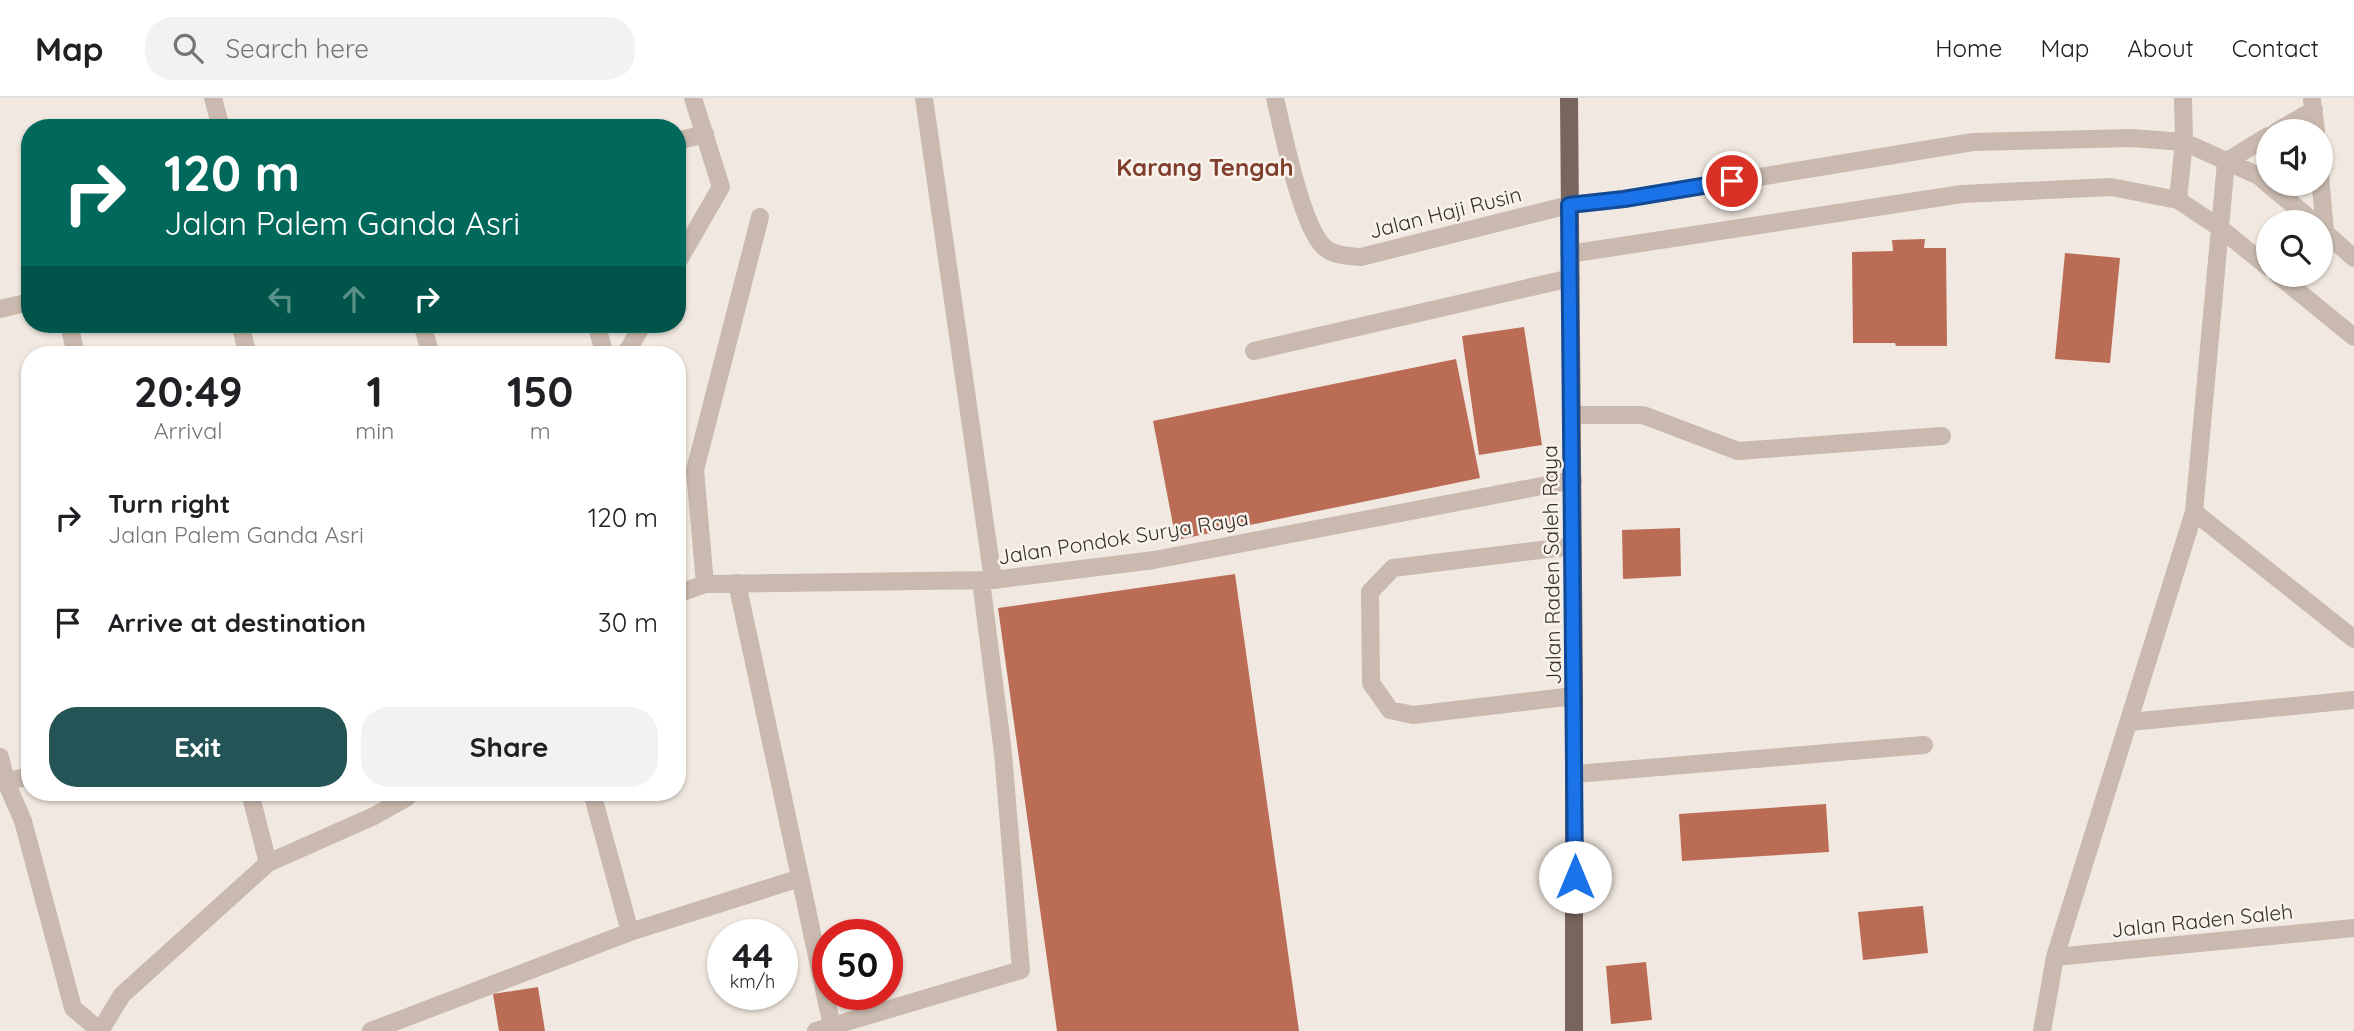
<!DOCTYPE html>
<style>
:root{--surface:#fff;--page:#f2f2f2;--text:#202124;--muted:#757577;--line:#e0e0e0;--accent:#245456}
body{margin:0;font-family:Quicksand,sans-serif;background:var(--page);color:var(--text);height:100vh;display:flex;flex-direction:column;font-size:26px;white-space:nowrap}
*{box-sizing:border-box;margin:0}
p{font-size:23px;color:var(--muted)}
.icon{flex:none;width:38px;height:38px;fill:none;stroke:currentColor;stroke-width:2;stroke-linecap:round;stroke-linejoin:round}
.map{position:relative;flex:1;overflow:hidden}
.side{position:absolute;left:21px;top:248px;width:665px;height:455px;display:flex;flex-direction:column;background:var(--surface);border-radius:28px;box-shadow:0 2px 5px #0004}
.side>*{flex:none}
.top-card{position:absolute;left:21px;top:21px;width:665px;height:214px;border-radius:28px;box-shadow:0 2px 5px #0004;background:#00695c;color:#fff;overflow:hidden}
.tools{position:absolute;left:2256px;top:21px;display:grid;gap:14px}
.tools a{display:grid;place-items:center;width:77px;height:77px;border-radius:50%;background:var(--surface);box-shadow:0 2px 5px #0004;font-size:35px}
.speed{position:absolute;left:707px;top:821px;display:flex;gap:14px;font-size:35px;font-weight:700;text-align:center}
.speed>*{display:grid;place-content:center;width:91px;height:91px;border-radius:50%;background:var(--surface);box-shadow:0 2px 5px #0004;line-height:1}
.speed small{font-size:18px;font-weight:400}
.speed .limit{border:10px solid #d22;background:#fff;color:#111}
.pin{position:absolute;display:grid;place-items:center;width:60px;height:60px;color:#fff;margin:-30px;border:4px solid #fff;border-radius:50%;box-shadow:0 2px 7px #0007}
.me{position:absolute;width:77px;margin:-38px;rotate:0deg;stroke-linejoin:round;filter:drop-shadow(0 0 5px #0008)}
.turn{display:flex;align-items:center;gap:24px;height:147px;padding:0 28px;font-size:32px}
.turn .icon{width:91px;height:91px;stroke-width:2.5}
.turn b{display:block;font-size:49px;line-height:60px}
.lanes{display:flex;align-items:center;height:66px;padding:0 28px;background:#0003;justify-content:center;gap:35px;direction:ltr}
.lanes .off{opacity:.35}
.eta{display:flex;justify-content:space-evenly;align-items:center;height:119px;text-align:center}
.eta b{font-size:42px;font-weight:800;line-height:49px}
.button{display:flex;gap:14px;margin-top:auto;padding:14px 28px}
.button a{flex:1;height:80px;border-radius:28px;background:var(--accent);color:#fff;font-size:28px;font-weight:800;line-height:80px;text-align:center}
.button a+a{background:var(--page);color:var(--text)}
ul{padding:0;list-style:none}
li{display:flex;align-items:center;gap:21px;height:105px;padding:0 28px}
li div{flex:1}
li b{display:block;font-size:26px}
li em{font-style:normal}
header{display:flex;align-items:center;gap:42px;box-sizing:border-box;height:98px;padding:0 35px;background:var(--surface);border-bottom:2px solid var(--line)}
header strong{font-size:33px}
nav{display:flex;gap:38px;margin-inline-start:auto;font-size:24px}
.search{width:490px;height:63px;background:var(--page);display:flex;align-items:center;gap:18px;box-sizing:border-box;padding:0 24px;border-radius:28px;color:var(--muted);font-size:26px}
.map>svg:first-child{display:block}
.building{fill:#bb6c55}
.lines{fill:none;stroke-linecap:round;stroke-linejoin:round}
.minor{stroke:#c9b9ae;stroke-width:18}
.major{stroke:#78665e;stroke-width:18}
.route-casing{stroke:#114b97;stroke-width:18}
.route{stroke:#1a73e8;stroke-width:12}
.labels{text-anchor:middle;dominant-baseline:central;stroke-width:5;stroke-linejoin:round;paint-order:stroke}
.street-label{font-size:21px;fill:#382f2b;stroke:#f9f3ed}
.quarter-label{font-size:24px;font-weight:bold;fill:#803e2c;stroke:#f9f3ed}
</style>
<header>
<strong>Map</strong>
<div class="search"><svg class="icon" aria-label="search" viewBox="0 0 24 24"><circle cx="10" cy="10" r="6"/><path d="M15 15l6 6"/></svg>Search here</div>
<nav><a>Home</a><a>Map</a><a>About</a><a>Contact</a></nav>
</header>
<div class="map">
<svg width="2354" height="933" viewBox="0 0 2354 933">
<rect width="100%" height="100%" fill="#f1e9e1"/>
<path class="building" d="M 1925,141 L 1924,150 L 1946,150 L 1947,248 L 1896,248 L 1895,245 L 1853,245 L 1852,154 L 1893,153 L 1892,142 Z
M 2065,155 L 2120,160 L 2110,265 L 2055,261 Z
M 1524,229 L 1542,347 L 1479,357 L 1462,238 Z
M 1456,261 L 1480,380 L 1176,442 L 1153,323 Z
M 1680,430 L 1681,478 L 1623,481 L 1622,432 Z
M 1235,476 L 1299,933 L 1057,933 L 998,510 Z
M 1826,706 L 1829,754 L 1682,763 L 1679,716 Z
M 1923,808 L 1928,855 L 1863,862 L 1858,814 Z
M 1646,864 L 1652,922 L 1611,926 L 1606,868 Z
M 538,889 L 545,933 L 499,933 L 493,896 Z"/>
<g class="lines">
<path class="minor" d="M 213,0 L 221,30
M 924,0 L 993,482
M 1275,0 C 1283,34 1301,127 1324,149 C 1334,158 1349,158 1361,159 L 1569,107 L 1624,101 L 1973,44 L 2131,40 L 2184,44 L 2259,78 L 2268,86
M 2312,2 L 2316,33
M 2277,33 L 2314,12
M 677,43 L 705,36
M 2320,77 L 2325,134
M 2268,86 L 2314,124
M 2178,102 L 2184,44 L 2183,0
M 2320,130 L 2354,160
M 1569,156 L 1962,96 L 2111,89 L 2178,102 L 2220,130 L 2268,169
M 677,165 L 721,89 L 693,0
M 2278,177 L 2354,239
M 0,211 L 30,204
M 69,226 L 76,257
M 240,226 L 248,257
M 422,226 L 431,257
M 596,226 L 605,257
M 1254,253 L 1571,180
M 625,257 L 643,226
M 1572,317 L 1643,317 L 1738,353 L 1942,338
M 2194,414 L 2354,541
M 1573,448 L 1393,470 L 1370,494 L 1371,585 L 1390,612 L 1413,617 L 1574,598
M 737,485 L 833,933
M 705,486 L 695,372 L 760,119
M 677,496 L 705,486 L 993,482 L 1154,462 L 1573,382
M 2130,624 L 2354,602
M 0,659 L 6,684 L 23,723 L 73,910 L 100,933
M 1575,676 L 1924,647
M 0,685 L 30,678
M 250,695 L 268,765
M 592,695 L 630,834
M 2055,859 L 2354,830
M 100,933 L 122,897 L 268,765 L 374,718 L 406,700 L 411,695
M 371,933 L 630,834 L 800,780
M 816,933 L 1021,872 L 1003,655 L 981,483
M 2042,933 L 2055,859 L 2194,414 L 2226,64 L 2268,38"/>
<path class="major" d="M 1569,0 L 1574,598 L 1574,933"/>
</g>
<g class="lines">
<g class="route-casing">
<path id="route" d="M 1575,779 L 1569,107 L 1624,101 L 1732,83"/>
</g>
<use href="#route" class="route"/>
</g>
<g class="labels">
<g class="street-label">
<text transform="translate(1445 114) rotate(-14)">Jalan Haji Rusin</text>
<text transform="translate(1123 439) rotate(-9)">Jalan Pondok Surya Raya</text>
<text transform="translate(1551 467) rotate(-91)">Jalan Raden Saleh Raya</text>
<text transform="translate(2202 822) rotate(-6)">Jalan Raden Saleh</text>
</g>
<g class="quarter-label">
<text x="1205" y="69">Karang Tengah</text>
</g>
</g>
</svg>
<div class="tools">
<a><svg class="icon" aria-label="sound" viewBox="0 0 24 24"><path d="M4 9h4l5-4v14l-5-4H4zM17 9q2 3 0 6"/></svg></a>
<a><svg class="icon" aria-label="search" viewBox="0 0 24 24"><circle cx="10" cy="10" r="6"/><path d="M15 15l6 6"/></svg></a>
</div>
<div class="speed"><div>44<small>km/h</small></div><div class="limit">50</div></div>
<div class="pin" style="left:1732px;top:83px;background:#d93025"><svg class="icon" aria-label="arrive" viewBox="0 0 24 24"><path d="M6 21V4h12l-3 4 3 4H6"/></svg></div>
<svg class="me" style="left:1575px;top:779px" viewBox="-20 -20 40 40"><circle r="19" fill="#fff"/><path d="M0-13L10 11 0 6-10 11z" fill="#1a73e8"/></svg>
<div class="top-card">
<div class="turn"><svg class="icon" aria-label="right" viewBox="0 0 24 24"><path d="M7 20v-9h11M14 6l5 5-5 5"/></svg><div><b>120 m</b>Jalan Palem Ganda Asri</div></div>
<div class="lanes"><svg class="icon off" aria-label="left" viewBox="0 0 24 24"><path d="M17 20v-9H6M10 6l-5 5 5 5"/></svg><svg class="icon off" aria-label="ahead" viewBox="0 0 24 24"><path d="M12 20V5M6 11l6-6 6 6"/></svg><svg class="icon" aria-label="right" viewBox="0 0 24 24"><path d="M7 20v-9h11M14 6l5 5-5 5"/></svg></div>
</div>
<section class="side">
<div class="eta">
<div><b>20:49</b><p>Arrival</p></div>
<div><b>1</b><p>min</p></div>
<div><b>150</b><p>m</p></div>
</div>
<ul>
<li><svg class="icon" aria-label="right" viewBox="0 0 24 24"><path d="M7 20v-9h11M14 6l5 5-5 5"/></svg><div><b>Turn right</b><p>Jalan Palem Ganda Asri</p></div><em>120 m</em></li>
<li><svg class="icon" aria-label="arrive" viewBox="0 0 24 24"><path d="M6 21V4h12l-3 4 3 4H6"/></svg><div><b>Arrive at destination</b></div><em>30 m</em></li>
</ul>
<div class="button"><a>Exit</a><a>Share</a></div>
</section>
</div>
